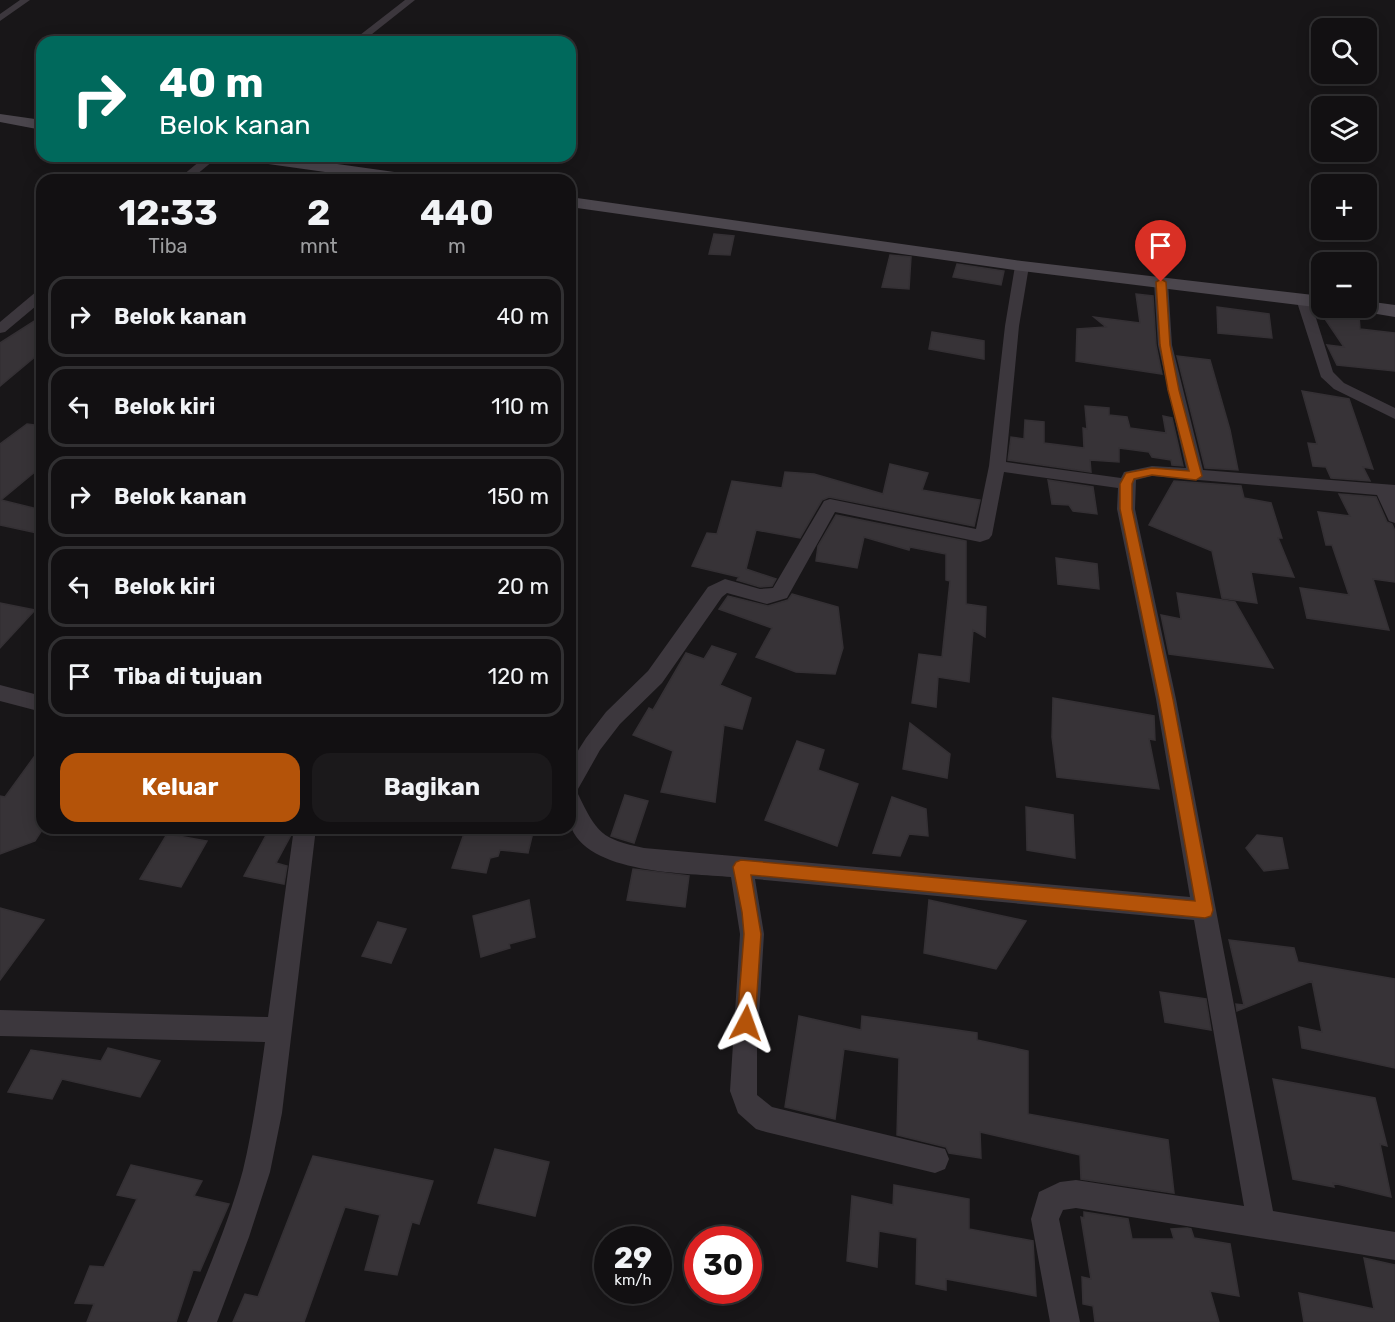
<!DOCTYPE html>
<html lang="id">
<meta charset="utf-8">
<style>
:root{--surface:#121012;--page:#1b191b;--text:#f1f3f6;--muted:#9c9d9f;--line:#313032;--accent:#b45309}
body{margin:0;font-family:Rubik,sans-serif;background:var(--page);color:var(--text);height:100vh;display:flex;flex-direction:column;font-size:22px;white-space:nowrap}
*{box-sizing:border-box;margin:0}
p{font-size:20px;color:var(--muted)}
.icon{flex:none;width:33px;height:33px;fill:none;stroke:currentColor;stroke-width:2;stroke-linecap:round;stroke-linejoin:round}
.map{position:relative;flex:1;overflow:hidden}
.side{position:absolute;left:36px;top:174px;width:540px;height:660px;display:flex;flex-direction:column;background:var(--surface);border-radius:18px;box-shadow:0 3px 15px #0003,0 0 0 2px var(--line)}
.side>*{flex:none}
.banner{position:absolute;left:36px;top:36px;width:540px;height:126px;border-radius:18px;box-shadow:0 3px 15px #0003,0 0 0 2px var(--line);background:#00695c;color:#fff;overflow:hidden}
.tools{position:absolute;left:1311px;top:18px;display:grid;gap:12px}
.tools a{display:grid;place-items:center;width:66px;height:66px;border-radius:12px;background:var(--surface);box-shadow:0 3px 15px #0003,0 0 0 2px var(--line);font-size:30px}
.speed{position:absolute;left:594px;top:1226px;display:flex;gap:12px;font-size:30px;font-weight:700;text-align:center}
.speed>*{display:grid;place-content:center;width:78px;height:78px;border-radius:50%;background:var(--surface);box-shadow:0 3px 15px #0003,0 0 0 2px var(--line);line-height:1}
.speed small{font-size:15px;font-weight:400}
.speed .limit{border:9px solid #d22;background:#fff;color:#111}
.pin{position:absolute;display:grid;place-items:center;width:51px;height:51px;color:#fff;margin:-62px -26px;border-radius:50% 50% 50% 0;rotate:-45deg;box-shadow:0 0 6px #0007}
.pin .icon{rotate:45deg}
.me{position:absolute;width:66px;margin:-33px;rotate:4deg;stroke-linejoin:round;filter:drop-shadow(0 0 4px #0008)}
.turn{display:flex;align-items:center;gap:21px;height:126px;padding:0 24px;font-size:27px}
.turn .icon{width:78px;height:78px;stroke-width:2.5}
.turn b{display:block;font-size:42px;line-height:51px}
.eta{display:flex;justify-content:space-evenly;align-items:center;height:102px;text-align:center}
.eta b{font-size:36px;font-weight:700;line-height:42px}
.cta{display:flex;gap:12px;margin-top:auto;padding:12px 24px}
.cta a{flex:1;height:69px;border-radius:18px;background:var(--accent);color:#fff;font-size:24px;font-weight:700;line-height:69px;text-align:center}
.cta a+a{background:var(--page);color:var(--text)}
ul{padding:0;list-style:none}
li{display:flex;align-items:center;gap:18px;height:81px;margin:0 12px 9px;padding:0 12px;border:3px solid var(--line);border-radius:18px}
li div{flex:1}
li b{display:block;font-size:22px}
li em{font-style:normal}
.map>svg:first-child{display:block}
.building{fill:#373337;stroke:#343034;stroke-width:1.5}
.lines{fill:none;stroke-linecap:round;stroke-linejoin:round}
.street{fill:#3c373d;fill-rule:evenodd}
.secondary{fill:#4b464d;fill-rule:evenodd}
.route{fill:#b45309;stroke:#753606;stroke-width:1.5}
</style>
<div class="map">
<svg width="1395" height="1322" viewBox="0 0 1395 1322">
<rect width="100%" height="100%" fill="#181618"/>
<path class="building" d="M 714,234 L 734,236 L 730,255 L 709,254 Z
M 890,255 L 911,257 L 909,289 L 882,287 Z
M 957,264 L 1004,271 L 1001,285 L 953,277 Z
M 1136,294 L 1153,296 L 1156,345 L 1162,374 L 1076,361 L 1077,329 L 1106,327 L 1094,317 L 1140,323 Z
M 1217,307 L 1269,314 L 1272,338 L 1218,333 Z
M 1319,310 L 1359,316 L 1360,329 L 1395,333 L 1395,371 L 1337,365 L 1327,345 L 1344,347 Z
M 42,316 L 42,351 L 0,386 L 0,343 Z
M 932,332 L 984,341 L 984,359 L 929,349 Z
M 1177,356 L 1210,360 L 1230,430 L 1238,470 L 1205,468 Z
M 1302,391 L 1349,399 L 1373,469 L 1363,467 L 1370,481 L 1331,478 L 1326,467 L 1313,466 L 1308,443 L 1317,444 Z
M 1085,406 L 1109,408 L 1109,415 L 1127,417 L 1130,428 L 1166,433 L 1163,416 L 1172,418 L 1183,466 L 1172,465 L 1171,460 L 1152,457 L 1149,452 L 1119,448 L 1119,462 L 1090,460 L 1091,472 L 1008,460 L 1011,437 L 1024,439 L 1025,420 L 1044,422 L 1044,443 L 1084,448 L 1083,428 L 1087,429 Z
M 27,424 L 42,426 L 42,466 L 1,500 L 42,510 L 42,534 L 0,525 L 0,444 Z
M 890,464 L 928,473 L 922,490 L 980,500 L 974,526 L 829,497 L 822,500 L 800,538 L 756,530 L 746,569 L 776,579 L 772,586 L 760,587 L 737,580 L 739,577 L 692,566 L 707,533 L 717,534 L 732,481 L 782,488 L 785,472 L 814,474 L 883,494 Z
M 1048,480 L 1093,487 L 1097,514 L 1073,511 L 1069,505 L 1052,504 Z
M 1174,481 L 1241,486 L 1244,498 L 1271,503 L 1282,538 L 1278,538 L 1294,577 L 1251,572 L 1257,603 L 1222,598 L 1212,551 L 1149,525 Z
M 1339,494 L 1376,497 L 1387,522 L 1392,524 L 1395,531 L 1395,582 L 1373,579 L 1389,630 L 1307,618 L 1300,588 L 1349,595 L 1332,545 L 1326,545 L 1318,512 L 1350,516 Z
M 836,515 L 966,541 L 966,604 L 986,607 L 985,637 L 973,630 L 969,682 L 938,677 L 936,707 L 912,703 L 919,654 L 942,657 L 950,581 L 946,580 L 946,554 L 910,547 L 909,550 L 864,537 L 857,568 L 816,561 L 818,546 Z
M 1056,558 L 1097,564 L 1099,589 L 1058,584 Z
M 1177,593 L 1235,602 L 1273,668 L 1169,654 L 1161,615 L 1181,619 Z
M 792,594 L 838,607 L 843,648 L 835,674 L 796,672 L 756,657 L 772,628 L 719,609 L 728,596 L 768,606 L 788,600 Z
M 0,603 L 35,610 L 0,648 Z
M 712,646 L 736,654 L 720,685 L 751,698 L 742,729 L 724,725 L 715,802 L 661,792 L 673,751 L 633,735 L 649,708 L 653,710 L 686,653 L 704,659 Z
M 1053,698 L 1154,716 L 1155,740 L 1149,739 L 1159,789 L 1057,777 L 1052,737 Z
M 910,723 L 950,754 L 947,778 L 903,769 Z
M 797,741 L 824,750 L 818,770 L 858,784 L 837,846 L 765,820 Z
M 42,746 L 42,830 L 35,841 L 0,854 L 0,796 L 5,797 Z
M 625,795 L 648,801 L 634,843 L 611,836 Z
M 892,797 L 926,809 L 928,836 L 909,834 L 900,856 L 873,853 Z
M 1026,807 L 1073,815 L 1075,858 L 1027,850 Z
M 270,828 L 292,828 L 291,835 L 276,863 L 287,866 L 284,884 L 244,876 Z
M 466,828 L 534,828 L 528,853 L 500,850 L 498,856 L 490,858 L 486,873 L 452,868 Z
M 167,834 L 207,841 L 181,887 L 140,879 Z
M 1257,835 L 1282,838 L 1288,868 L 1264,871 L 1246,848 Z
M 633,869 L 689,876 L 685,907 L 627,900 Z
M 529,900 L 535,937 L 509,944 L 510,948 L 481,957 L 473,916 Z
M 929,900 L 1026,921 L 996,969 L 924,953 Z
M 0,908 L 44,920 L 0,980 Z
M 378,922 L 406,929 L 391,963 L 362,956 Z
M 1229,940 L 1294,948 L 1298,962 L 1395,979 L 1395,1068 L 1302,1048 L 1299,1027 L 1322,1032 L 1312,981 L 1237,1011 L 1236,1004 L 1244,1005 Z
M 1160,992 L 1206,999 L 1211,1030 L 1165,1022 Z
M 799,1016 L 861,1030 L 862,1016 L 977,1033 L 977,1040 L 1028,1051 L 1028,1114 L 1168,1140 L 1174,1193 L 1081,1179 L 1080,1155 L 980,1132 L 981,1158 L 949,1153 L 946,1147 L 897,1135 L 899,1058 L 844,1049 L 835,1119 L 785,1107 Z
M 108,1048 L 160,1061 L 140,1097 L 62,1079 L 52,1099 L 8,1092 L 31,1050 L 101,1061 Z
M 1273,1079 L 1375,1098 L 1387,1146 L 1380,1144 L 1391,1197 L 1333,1183 L 1334,1187 L 1293,1179 Z
M 495,1149 L 549,1162 L 535,1216 L 478,1203 Z
M 313,1156 L 433,1181 L 419,1224 L 412,1222 L 397,1275 L 365,1270 L 380,1215 L 345,1207 L 304,1322 L 233,1322 L 245,1294 L 258,1297 Z
M 131,1165 L 202,1181 L 194,1196 L 229,1204 L 200,1271 L 193,1270 L 176,1322 L 87,1322 L 94,1304 L 75,1303 L 90,1266 L 104,1267 L 137,1199 L 117,1195 Z
M 894,1185 L 969,1199 L 969,1229 L 1033,1241 L 1036,1296 L 946,1279 L 946,1290 L 916,1284 L 917,1238 L 879,1231 L 877,1267 L 847,1261 L 852,1196 L 893,1205 Z
M 1084,1212 L 1128,1219 L 1132,1239 L 1174,1239 L 1171,1229 L 1187,1228 L 1191,1229 L 1194,1238 L 1230,1244 L 1239,1296 L 1210,1291 L 1219,1322 L 1095,1322 L 1093,1306 L 1083,1304 L 1082,1277 L 1091,1279 L 1081,1217 L 1084,1218 Z
M 1364,1258 L 1395,1265 L 1395,1322 L 1304,1322 L 1299,1293 L 1374,1309 Z"/>
<g class="lines">
<path class="street" d="M 20,0 L 30,0 L 0,21 L 0,14 Z
M 405,0 L 415,0 L 362,42 L 351,42 Z
M 206,156 L 219,156 L 190,180 L 177,180 Z
M 1022,262 L 1029,266 L 1019,326 L 1006,462 L 1121,478 L 1124,472 L 1152,466 L 1186,468 L 1158,345 L 1154,282 L 1161,278 L 1168,282 L 1172,345 L 1203,470 L 1395,485 L 1395,523 L 1389,521 L 1377,495 L 1152,476 L 1136,480 L 1135,509 L 1176,699 L 1273,1211 L 1395,1232 L 1395,1260 L 1076,1208 L 1063,1210 L 1059,1219 L 1080,1322 L 1050,1322 L 1031,1219 L 1039,1192 L 1060,1182 L 1076,1180 L 1244,1206 L 1194,920 L 755,879 L 764,934 L 757,1048 L 757,1095 L 772,1107 L 945,1149 L 949,1159 L 945,1169 L 935,1173 L 766,1132 L 756,1129 L 738,1113 L 730,1091 L 740,934 L 731,877 C 689,873 585,875 570,824 C 568,815 570,801 570,791 L 578,794 C 597,833 601,839 644,848 L 1190,897 L 1156,699 L 1117,509 L 1118,488 L 1004,472 L 992,535 L 989,539 L 980,542 L 835,512 L 787,598 L 767,604 L 727,593 L 722,597 L 662,683 L 620,724 L 600,750 L 578,789 L 570,791 L 570,763 L 586,738 L 606,712 L 648,671 L 708,587 L 725,579 L 760,589 L 773,588 L 824,501 L 830,499 L 976,529 L 989,466 L 1005,326 L 1015,266 Z
M 42,290 L 42,301 L 5,332 L 0,333 L 0,322 L 37,291 Z
M 1303,295 L 1310,299 L 1333,372 L 1344,383 L 1395,408 L 1395,419 L 1334,389 L 1321,377 L 1296,299 Z
M 0,685 L 42,696 L 42,712 L 0,701 Z
M 294,828 L 316,828 L 282,1113 L 270,1172 L 249,1237 L 217,1322 L 187,1322 C 207,1272 229,1222 243,1170 C 253,1128 259,1085 265,1042 L 0,1036 L 0,1010 L 268,1017 Z"/>
<path class="secondary" d="M 0,114 L 42,120 L 42,130 L 0,122 Z
M 238,156 L 280,156 L 416,175 L 424,180 L 382,180 L 246,161 Z
M 570,197 L 1022,261 L 1322,296 L 1323,308 L 1022,271 L 570,207 Z
M 1366,301 L 1395,305 L 1395,317 L 1359,311 L 1357,308 L 1366,308 Z"/>
</g>
<path class="route" d="M 1161,279 L 1166,282 L 1170,345 L 1179,390 L 1202,476 L 1196,480 L 1152,475 L 1134,479 L 1132,484 L 1132,509 L 1173,699 L 1213,910 L 1211,916 L 1205,918 L 751,875 L 761,934 L 755,1023 L 753,1029 L 746,1032 L 740,1029 L 737,1023 L 744,934 L 742,912 L 733,867 L 736,862 L 741,860 L 1195,901 L 1159,699 L 1120,509 L 1120,484 L 1126,473 L 1152,468 L 1189,471 L 1168,390 L 1160,345 L 1156,282 Z"/>
</svg>
<div class="tools">
<a><svg class="icon" aria-label="search" viewBox="0 0 24 24"><circle cx="10" cy="10" r="6"/><path d="M15 15l6 6"/></svg></a>
<a><svg class="icon" aria-label="layers" viewBox="0 0 24 24"><path d="M12 4l9 5-9 5-9-5zM3 14l9 5 9-5"/></svg></a>
<a>+</a>
<a>−</a>
</div>
<div class="speed"><div>29<small>km/h</small></div><div class="limit">30</div></div>
<div class="pin" style="left:1161px;top:282px;background:#d93025"><svg class="icon" aria-label="arrive" viewBox="0 0 24 24"><path d="M6 21V4h12l-3 4 3 4H6"/></svg></div>
<svg class="me" style="left:746px;top:1023px" viewBox="-20 -20 40 40"><path d="M0-17L14 15 0 8-14 15z" fill="#b45309" stroke="#fff" stroke-width="4"/></svg>
<div class="banner">
<div class="turn"><svg class="icon" aria-label="right" viewBox="0 0 24 24"><path d="M7 20v-9h11M14 6l5 5-5 5"/></svg><div><b>40 m</b>Belok kanan</div></div>
</div>
<section class="side">
<div class="eta">
<div><b>12:33</b><p>Tiba</p></div>
<div><b>2</b><p>mnt</p></div>
<div><b>440</b><p>m</p></div>
</div>
<ul>
<li><svg class="icon" aria-label="right" viewBox="0 0 24 24"><path d="M7 20v-9h11M14 6l5 5-5 5"/></svg><div><b>Belok kanan</b></div><em>40 m</em></li>
<li><svg class="icon" aria-label="left" viewBox="0 0 24 24"><path d="M17 20v-9H6M10 6l-5 5 5 5"/></svg><div><b>Belok kiri</b></div><em>110 m</em></li>
<li><svg class="icon" aria-label="right" viewBox="0 0 24 24"><path d="M7 20v-9h11M14 6l5 5-5 5"/></svg><div><b>Belok kanan</b></div><em>150 m</em></li>
<li><svg class="icon" aria-label="left" viewBox="0 0 24 24"><path d="M17 20v-9H6M10 6l-5 5 5 5"/></svg><div><b>Belok kiri</b></div><em>20 m</em></li>
<li><svg class="icon" aria-label="arrive" viewBox="0 0 24 24"><path d="M6 21V4h12l-3 4 3 4H6"/></svg><div><b>Tiba di tujuan</b></div><em>120 m</em></li>
</ul>
<div class="cta"><a>Keluar</a><a>Bagikan</a></div>
</section>
</div>
